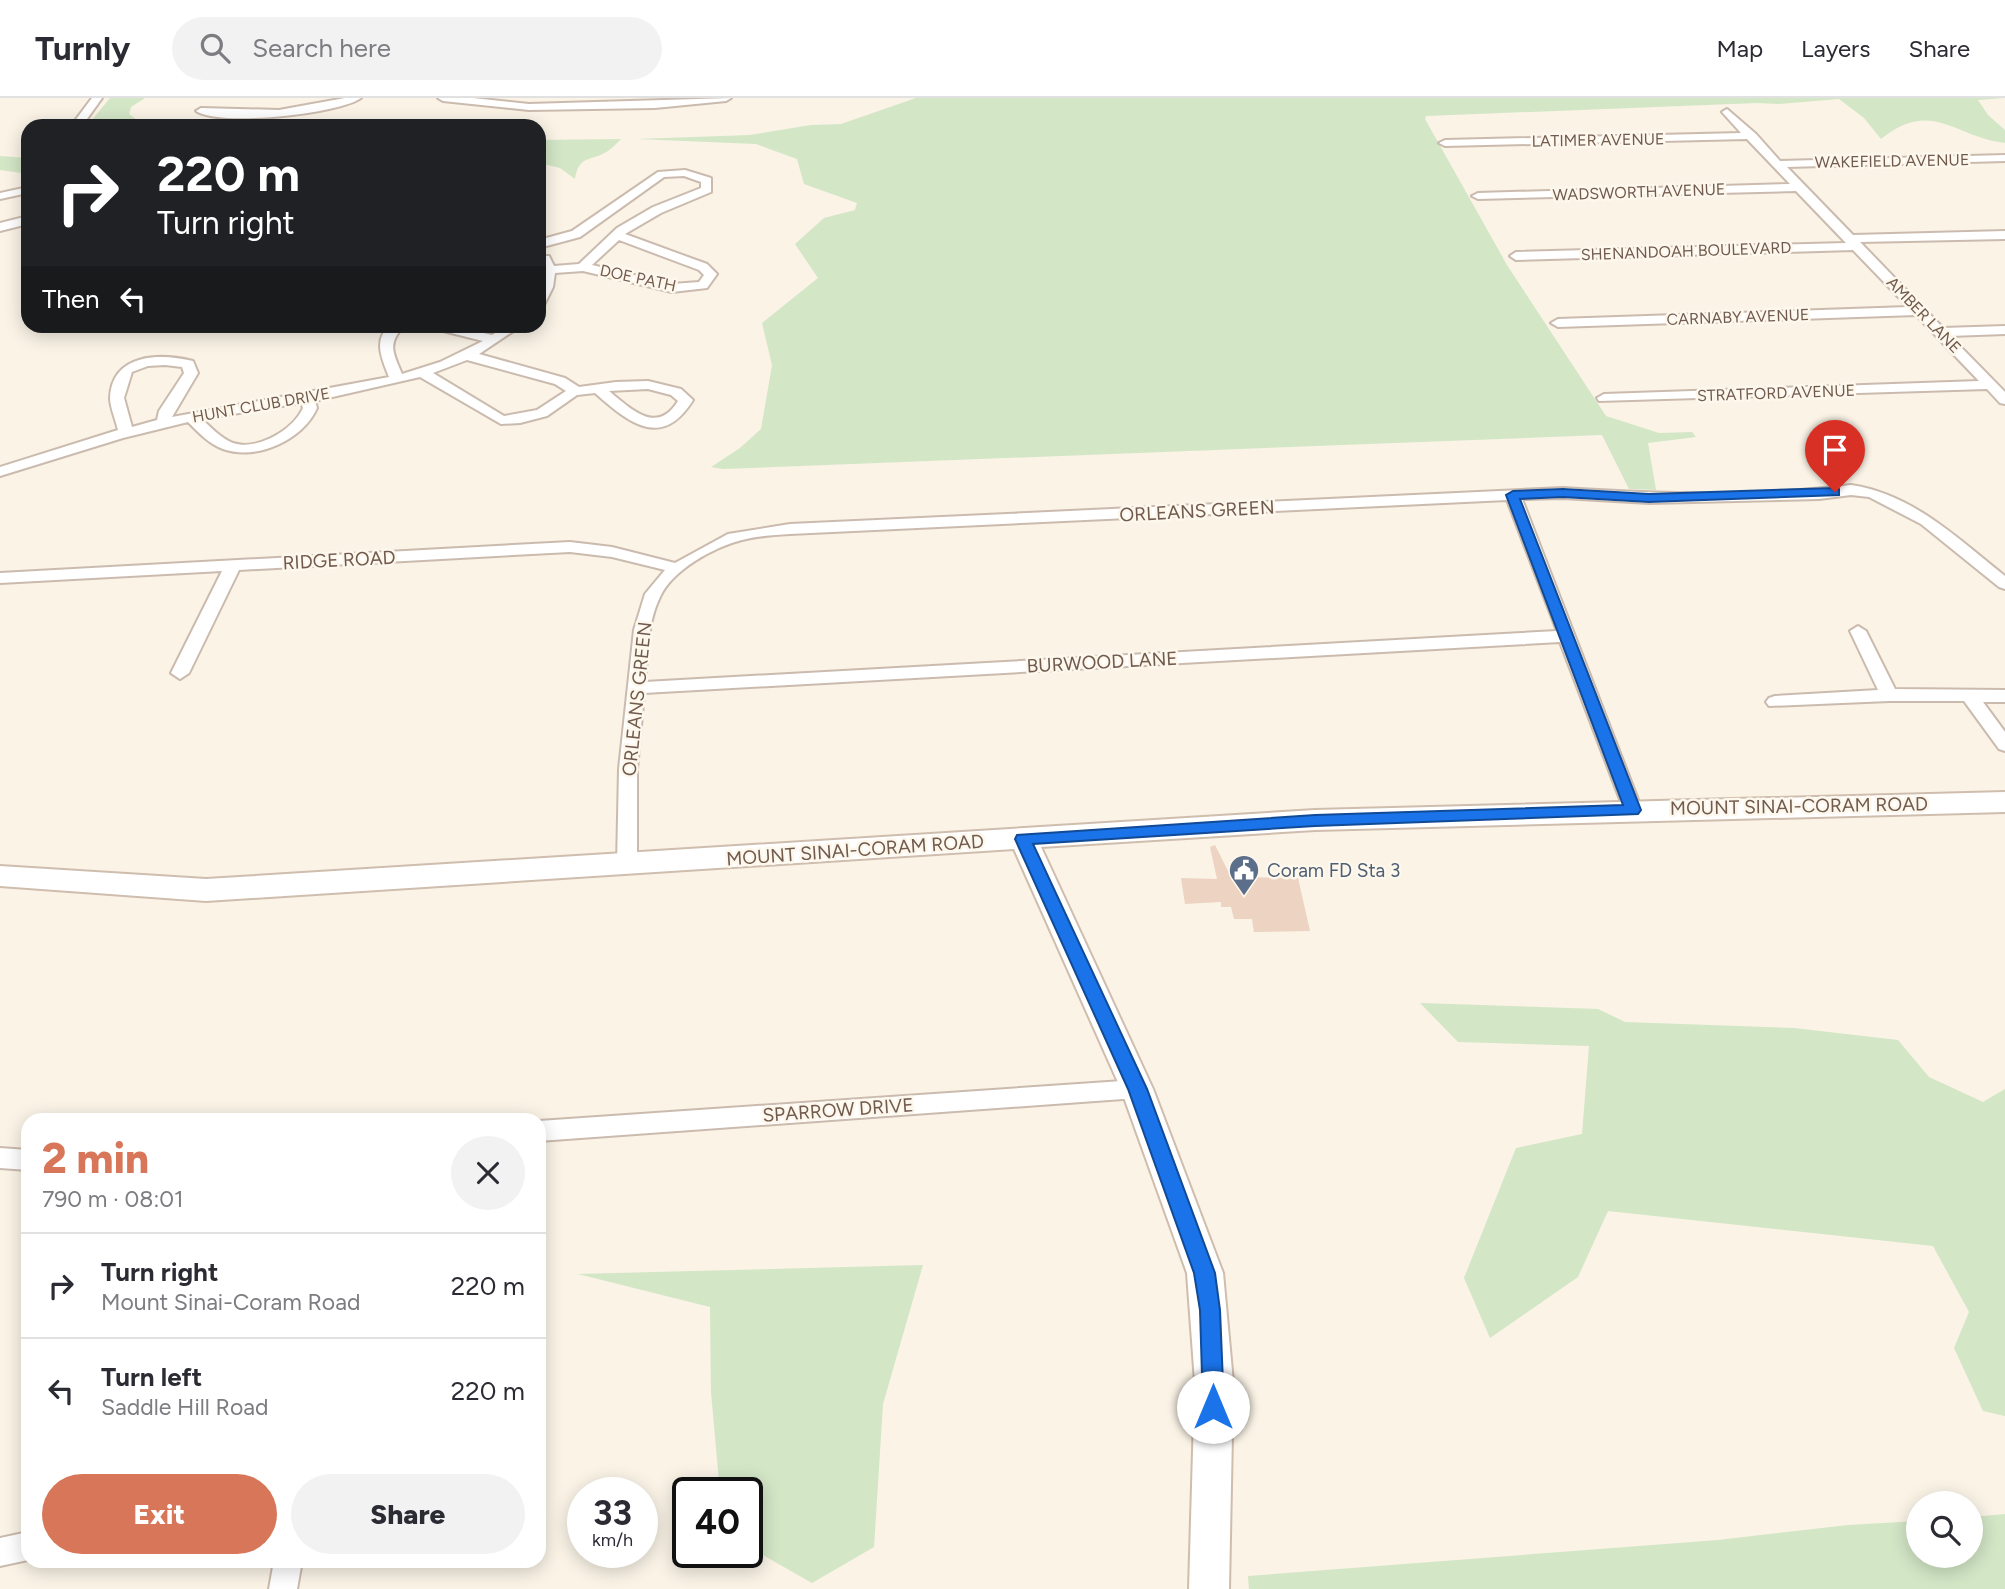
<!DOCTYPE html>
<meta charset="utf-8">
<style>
:root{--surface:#fff;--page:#f2f2f3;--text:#2b2b33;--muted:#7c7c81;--line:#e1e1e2;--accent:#d77658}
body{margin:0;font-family:Figtree,sans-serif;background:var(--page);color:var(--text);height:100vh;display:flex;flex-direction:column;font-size:26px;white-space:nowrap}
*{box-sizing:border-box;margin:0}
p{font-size:23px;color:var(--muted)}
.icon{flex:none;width:38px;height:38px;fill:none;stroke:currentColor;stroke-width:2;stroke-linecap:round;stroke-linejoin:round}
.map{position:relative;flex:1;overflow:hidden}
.drawer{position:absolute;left:21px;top:1015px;width:525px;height:455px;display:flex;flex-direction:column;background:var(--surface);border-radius:21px;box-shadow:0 4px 18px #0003}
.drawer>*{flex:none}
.guide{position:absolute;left:21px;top:21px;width:525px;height:214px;border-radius:21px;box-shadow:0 4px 18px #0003;background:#202124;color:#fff;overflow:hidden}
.buttons{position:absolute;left:1906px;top:1393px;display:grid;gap:14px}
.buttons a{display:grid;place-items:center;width:77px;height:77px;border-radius:50%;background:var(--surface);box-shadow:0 4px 18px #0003;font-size:35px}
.speed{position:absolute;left:567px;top:1379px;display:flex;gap:14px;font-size:35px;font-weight:700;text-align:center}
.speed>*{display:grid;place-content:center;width:91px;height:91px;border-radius:50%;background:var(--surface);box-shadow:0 4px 18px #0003;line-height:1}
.speed small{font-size:18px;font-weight:400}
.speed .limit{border:4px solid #111;border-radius:10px;background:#fff;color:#111}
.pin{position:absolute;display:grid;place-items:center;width:60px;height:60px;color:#fff;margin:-72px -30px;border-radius:50% 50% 50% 0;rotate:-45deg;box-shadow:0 0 7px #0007}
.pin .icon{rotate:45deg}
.me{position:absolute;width:77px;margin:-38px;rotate:0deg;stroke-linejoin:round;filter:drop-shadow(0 0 5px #0008)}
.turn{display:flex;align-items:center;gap:24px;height:147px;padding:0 21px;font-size:32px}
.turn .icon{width:91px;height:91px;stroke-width:2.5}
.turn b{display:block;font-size:49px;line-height:60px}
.then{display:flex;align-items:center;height:66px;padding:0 21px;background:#0003;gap:14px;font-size:26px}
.round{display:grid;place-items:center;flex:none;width:74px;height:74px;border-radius:37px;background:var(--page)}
.summary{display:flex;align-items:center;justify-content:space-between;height:119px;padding:0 21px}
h1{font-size:42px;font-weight:800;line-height:52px;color:var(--accent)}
.primary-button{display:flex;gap:14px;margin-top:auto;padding:14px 21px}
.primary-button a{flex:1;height:80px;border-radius:42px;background:var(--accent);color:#fff;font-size:28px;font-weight:800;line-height:80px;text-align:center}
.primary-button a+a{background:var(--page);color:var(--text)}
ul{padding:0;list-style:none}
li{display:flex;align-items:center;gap:21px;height:105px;padding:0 21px;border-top:2px solid var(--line)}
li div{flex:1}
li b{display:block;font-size:26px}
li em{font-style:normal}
header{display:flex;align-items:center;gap:42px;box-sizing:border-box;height:98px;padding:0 35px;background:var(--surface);border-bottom:2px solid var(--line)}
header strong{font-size:33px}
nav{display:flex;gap:38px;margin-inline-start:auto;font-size:24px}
.search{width:490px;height:63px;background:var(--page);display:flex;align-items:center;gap:18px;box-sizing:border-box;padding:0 24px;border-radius:38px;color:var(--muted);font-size:26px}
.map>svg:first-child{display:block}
.green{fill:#d3e6c6}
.building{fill:#edd3c1}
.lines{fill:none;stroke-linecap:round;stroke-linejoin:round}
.street-casing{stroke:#cbbbae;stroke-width:4}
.secondary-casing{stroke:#cfbdae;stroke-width:4}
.street{fill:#fff;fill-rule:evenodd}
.secondary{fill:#fff;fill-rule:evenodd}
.route{fill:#1a73e8;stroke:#114b97;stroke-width:2}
.labels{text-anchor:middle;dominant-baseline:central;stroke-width:5;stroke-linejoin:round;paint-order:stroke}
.far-street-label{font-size:16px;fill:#715b4e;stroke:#fdf7ec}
.street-label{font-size:19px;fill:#715b4e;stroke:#fdf7ec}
.service-label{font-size:19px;fill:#4e5e75;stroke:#fdf7ec;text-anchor:start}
</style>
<header>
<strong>Turnly</strong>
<div class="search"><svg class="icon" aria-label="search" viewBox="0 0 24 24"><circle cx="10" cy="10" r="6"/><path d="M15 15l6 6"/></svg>Search here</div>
<nav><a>Map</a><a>Layers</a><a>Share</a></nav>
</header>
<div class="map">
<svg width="2005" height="1491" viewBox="0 0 2005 1491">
<rect width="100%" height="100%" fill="#faf3e6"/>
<path class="green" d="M 110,0 L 145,0 L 131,9 L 129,16 L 138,23 L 131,28 L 87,28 Z
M 916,0 L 2004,0 L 1978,2 L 1988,17 L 2005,32 L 2005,45 C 1954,39 1932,0 1881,41 L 1864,20 L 1839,1 L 1779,6 L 1757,5 L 1426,18 L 1425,21 L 1507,167 L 1606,318 L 1659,335 L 1692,334 L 1696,339 L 1648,345 L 1656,392 L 1629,391 L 1602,337 L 723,371 L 711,369 L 740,350 L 761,331 L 772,267 L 762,225 L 818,180 L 795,146 L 824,120 L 855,112 L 857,105 L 804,86 L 797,61 L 756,46 L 637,41 L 750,37 L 811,27 L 841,26 Z
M 621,41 C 617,45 612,50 608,53 C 591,64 579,56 575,81 L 560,70 L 539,65 L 539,42 Z
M 0,58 L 28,60 L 28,76 L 0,72 Z
M 1420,905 L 1598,911 L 1625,924 L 1794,930 L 1898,942 L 1929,979 L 1983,1004 L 2005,991 L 2005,1318 L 1983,1313 L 1954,1250 L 1969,1214 L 1933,1148 L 1608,1113 L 1578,1179 L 1490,1240 L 1464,1180 L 1516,1050 L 1582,1036 L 1589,948 L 1458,944 Z
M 923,1167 L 883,1306 L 874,1449 L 812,1485 L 747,1448 L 747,1395 L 720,1395 L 711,1294 L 710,1209 L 578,1176 Z
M 2005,1416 L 2005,1491 L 1249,1491 L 1248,1478 L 1718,1442 L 1848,1427 L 1918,1423 L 1918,1458 L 1970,1458 L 1971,1419 Z"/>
<path class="building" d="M 1215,747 L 1231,779 L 1298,780 L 1310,833 L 1254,834 L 1252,821 L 1234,821 L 1231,809 L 1221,809 L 1221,804 L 1185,806 L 1181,780 L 1217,781 L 1210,749 Z"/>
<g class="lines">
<g class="street-casing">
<path id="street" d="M 92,0 L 102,0 L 82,28 L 71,28 Z
M 345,0 L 361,0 C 339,16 218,29 196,13 L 201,10 L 279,12 Z
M 438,0 L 473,0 L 529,6 L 731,0 L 726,3 L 655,10 L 529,12 L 443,3 Z
M 1727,11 L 1756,36 L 1780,63 L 2005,57 L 2005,63 L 1787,69 L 1853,137 L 2005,133 L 2005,141 L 1860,144 L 1943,230 L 2005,228 L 2005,236 L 1950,238 L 2005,294 L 2005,306 L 2000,305 L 1987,291 L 1599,303 L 1597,300 L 1604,296 L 1979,283 L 1916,217 L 1558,229 L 1551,225 L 1558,221 L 1908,209 L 1853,152 L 1516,162 L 1510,158 L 1516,154 L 1846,145 L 1796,93 L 1478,101 L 1472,98 L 1478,95 L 1790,86 L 1747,41 L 1445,48 L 1439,45 L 1445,42 L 1741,35 L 1722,14 Z
M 685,72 L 711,80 L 711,94 L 661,115 L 625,136 L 707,166 L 717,176 L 707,190 L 672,194 L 583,173 L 555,175 L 553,189 L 544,207 L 539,208 L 543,178 L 541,158 L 549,158 L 554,168 L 579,166 L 617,130 L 653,109 L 701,90 L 701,84 L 684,78 L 664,79 L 580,139 L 539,150 L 539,142 L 572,133 L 658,74 ZM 619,142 L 699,172 L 704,177 L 699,184 L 672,186 L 592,167 Z
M 28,89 L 28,95 L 0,101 L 0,95 Z
M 28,118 L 28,126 L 0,133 L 0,125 Z
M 389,228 L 404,228 C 387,246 393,255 402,276 L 440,264 L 483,243 L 435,231 L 434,228 L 454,228 L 492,237 L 507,228 L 521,228 L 479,256 L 565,280 L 579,289 L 616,284 L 648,283 L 681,291 L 693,302 C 662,352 629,325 595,295 L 577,297 L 547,318 L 520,325 L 501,326 L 420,279 L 315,303 L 317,310 C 303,342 257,363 223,351 C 209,346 198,334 188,324 L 123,340 L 0,378 L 0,369 L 118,332 C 116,323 110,309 110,300 C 112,255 160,255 193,263 L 198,275 L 172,319 L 389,279 C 382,261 373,243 389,228 ZM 467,262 L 555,286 L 566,293 L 537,312 L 504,318 L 433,275 ZM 165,267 L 182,269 L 184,275 L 159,313 L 157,322 L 132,329 L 124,300 L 132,274 L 148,268 ZM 648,291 L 671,297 L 678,303 C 657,337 632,312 609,293 ZM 301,305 L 303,310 C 293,332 257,353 233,345 C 221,340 211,330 202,321 Z
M 1851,387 C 1913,396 1958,441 2005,478 L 2005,491 L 1999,489 L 1921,426 L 1869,399 L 1851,397 L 1819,401 L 1649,405 L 1563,400 L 1522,401 L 1642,712 L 1640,717 L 1626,717 L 1624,712 L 1560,544 L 644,595 L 637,671 L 637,767 L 634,772 L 620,772 L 617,767 L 619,671 L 634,532 L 645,496 L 665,472 L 612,459 L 570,454 L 239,472 L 189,575 L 180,581 L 171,575 L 222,473 L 0,485 L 0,475 L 570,444 L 612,449 L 675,465 L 728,436 L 790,426 L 1563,390 C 1658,396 1756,399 1851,387 ZM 1507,402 L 1557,533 L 645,584 C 648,556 647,525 660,499 C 672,472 714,449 742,442 C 757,438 774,437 790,436 Z
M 1858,528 L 1866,533 L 1895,591 L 2005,592 L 2005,604 L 1983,604 L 2005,634 L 2005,653 L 1999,651 L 1964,603 L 1889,603 L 1769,608 L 1766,604 L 1769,600 L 1775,598 L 1878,592 L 1850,533 Z
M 1137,982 L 1145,985 L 1148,991 L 1145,997 L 1137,1000 L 539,1043 L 539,1023 Z
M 0,1050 L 28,1052 L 28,1072 L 0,1070 Z
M 28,1434 L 28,1462 L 0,1468 L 0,1440 Z
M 274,1463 L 302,1463 L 297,1491 L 269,1491 Z"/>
</g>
<g class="secondary-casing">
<path id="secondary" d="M 2005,694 L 2005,714 L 1315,732 L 1041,749 L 1153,991 L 1223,1175 L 1233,1284 L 1229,1491 L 1189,1491 L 1195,1284 L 1187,1175 L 1121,991 L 1014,751 L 206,803 L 0,788 L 0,768 L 206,781 L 1315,712 Z"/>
</g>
<use href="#street" class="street"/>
<use href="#secondary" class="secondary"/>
</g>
<path class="route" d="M 1835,390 L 1839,391 L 1839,397 L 1649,404 L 1563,399 L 1520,401 L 1641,712 L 1638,716 L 1315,728 L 1033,746 L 1147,991 L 1215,1175 L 1220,1212 L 1224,1309 L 1221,1316 L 1213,1319 L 1206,1316 L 1203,1309 L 1200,1212 L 1194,1175 L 1128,991 L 1015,741 L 1017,737 L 1315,717 L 1623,707 L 1506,397 L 1513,393 L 1563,391 L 1649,396 Z"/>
<defs>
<g id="civic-pin" transform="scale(1.575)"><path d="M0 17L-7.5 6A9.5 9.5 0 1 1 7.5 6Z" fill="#5c6f8a" stroke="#fdf7ec"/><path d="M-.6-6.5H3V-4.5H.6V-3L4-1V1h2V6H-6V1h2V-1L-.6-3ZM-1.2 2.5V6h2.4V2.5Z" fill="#fff"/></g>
</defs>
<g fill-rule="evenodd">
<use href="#civic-pin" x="1244" y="772"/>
</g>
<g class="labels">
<g class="far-street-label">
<text transform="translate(1598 42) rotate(-1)">LATIMER AVENUE</text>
<text transform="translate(1892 63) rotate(-1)">WAKEFIELD AVENUE</text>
<text transform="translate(1639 94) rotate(-2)">WADSWORTH AVENUE</text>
<text transform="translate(1686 153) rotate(-2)">SHENANDOAH BOULEVARD</text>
<text transform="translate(638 180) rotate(12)">DOE PATH</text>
<text transform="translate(1924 217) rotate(46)">AMBER LANE</text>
<text transform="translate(1738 219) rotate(-2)">CARNABY AVENUE</text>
<text transform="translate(1776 295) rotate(-2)">STRATFORD AVENUE</text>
<text transform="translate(261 307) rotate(-10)">HUNT CLUB DRIVE</text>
</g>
<g class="street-label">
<text transform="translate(1197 413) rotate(-3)">ORLEANS GREEN</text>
<text transform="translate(339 462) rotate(-3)">RIDGE ROAD</text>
<text transform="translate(1102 564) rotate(-3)">BURWOOD LANE</text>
<text transform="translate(637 601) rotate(-84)">ORLEANS GREEN</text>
<text transform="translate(1799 708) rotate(-1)">MOUNT SINAI-CORAM ROAD</text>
<text transform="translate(855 752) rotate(-4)">MOUNT SINAI-CORAM ROAD</text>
<text transform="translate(838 1012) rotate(-4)">SPARROW DRIVE</text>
</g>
<g class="service-label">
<text x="1267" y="772">Coram FD Sta 3</text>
</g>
</g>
</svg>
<div class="buttons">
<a><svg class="icon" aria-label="search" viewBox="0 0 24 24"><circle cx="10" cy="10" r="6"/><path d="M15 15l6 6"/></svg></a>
</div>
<div class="speed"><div>33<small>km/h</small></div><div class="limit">40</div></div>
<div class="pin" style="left:1835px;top:394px;background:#d93025"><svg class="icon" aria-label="arrive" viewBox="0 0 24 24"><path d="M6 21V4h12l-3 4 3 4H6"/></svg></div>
<svg class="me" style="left:1213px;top:1309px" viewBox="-20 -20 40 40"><circle r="19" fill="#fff"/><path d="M0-13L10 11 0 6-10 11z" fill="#1a73e8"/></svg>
<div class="guide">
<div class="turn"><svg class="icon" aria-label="right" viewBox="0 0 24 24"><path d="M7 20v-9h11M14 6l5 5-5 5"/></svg><div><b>220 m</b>Turn right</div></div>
<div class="then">Then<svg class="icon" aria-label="left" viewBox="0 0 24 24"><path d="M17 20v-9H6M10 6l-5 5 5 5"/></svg></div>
</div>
<section class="drawer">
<div class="summary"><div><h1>2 min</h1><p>790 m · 08:01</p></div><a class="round"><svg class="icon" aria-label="close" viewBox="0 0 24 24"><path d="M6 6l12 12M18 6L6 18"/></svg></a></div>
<ul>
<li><svg class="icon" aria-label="right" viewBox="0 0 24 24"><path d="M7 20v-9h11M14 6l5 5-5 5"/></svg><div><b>Turn right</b><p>Mount Sinai-Coram Road</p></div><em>220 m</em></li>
<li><svg class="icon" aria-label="left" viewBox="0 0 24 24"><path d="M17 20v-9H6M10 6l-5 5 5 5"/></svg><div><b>Turn left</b><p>Saddle Hill Road</p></div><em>220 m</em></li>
</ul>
<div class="primary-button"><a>Exit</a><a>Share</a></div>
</section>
</div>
